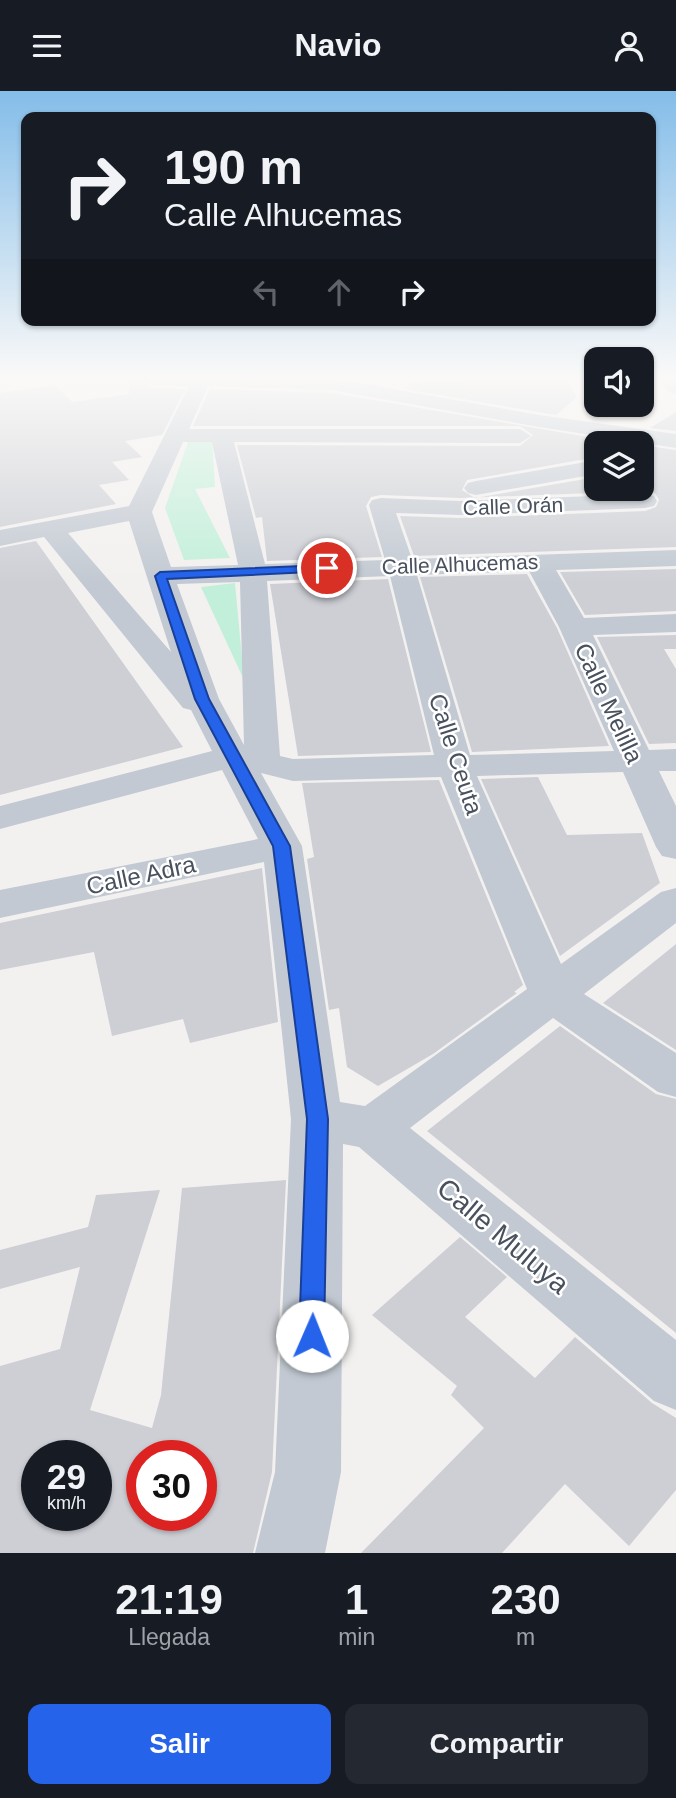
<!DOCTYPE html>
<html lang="es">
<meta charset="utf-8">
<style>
:root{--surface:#171b24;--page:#242831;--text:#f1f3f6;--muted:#9ea1a6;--accent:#2563eb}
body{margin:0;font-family:Helvetica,sans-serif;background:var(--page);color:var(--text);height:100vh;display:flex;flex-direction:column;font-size:26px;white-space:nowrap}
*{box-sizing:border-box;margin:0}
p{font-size:23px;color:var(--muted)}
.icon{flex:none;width:38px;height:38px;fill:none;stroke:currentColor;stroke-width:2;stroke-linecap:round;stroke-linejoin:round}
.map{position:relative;height:1462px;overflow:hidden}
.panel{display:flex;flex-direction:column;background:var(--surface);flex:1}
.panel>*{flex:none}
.hud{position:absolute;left:21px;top:21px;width:635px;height:214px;border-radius:14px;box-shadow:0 2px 5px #0004;background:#171b24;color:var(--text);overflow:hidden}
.tools{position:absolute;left:584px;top:256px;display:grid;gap:14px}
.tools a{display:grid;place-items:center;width:70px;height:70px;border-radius:14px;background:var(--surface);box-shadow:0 2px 5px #0004;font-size:35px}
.speed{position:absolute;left:21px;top:1349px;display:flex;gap:14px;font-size:35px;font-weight:700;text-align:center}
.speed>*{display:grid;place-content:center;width:91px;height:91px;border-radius:50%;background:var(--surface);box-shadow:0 2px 5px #0004;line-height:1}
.speed small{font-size:18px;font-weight:400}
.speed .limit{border:10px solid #d22;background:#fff;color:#111}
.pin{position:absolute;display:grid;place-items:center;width:60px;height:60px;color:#fff;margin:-30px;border:4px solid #fff;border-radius:50%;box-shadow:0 2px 7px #0007}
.me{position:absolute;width:77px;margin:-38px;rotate:1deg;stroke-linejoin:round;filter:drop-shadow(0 0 5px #0008)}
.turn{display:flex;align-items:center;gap:24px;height:147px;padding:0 28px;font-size:32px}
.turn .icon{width:91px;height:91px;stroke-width:2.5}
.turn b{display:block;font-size:49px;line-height:60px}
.lanes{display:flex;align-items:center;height:66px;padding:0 28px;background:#0003;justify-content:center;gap:35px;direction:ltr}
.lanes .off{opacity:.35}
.eta{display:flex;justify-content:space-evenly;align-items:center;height:119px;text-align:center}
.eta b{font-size:42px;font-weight:700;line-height:49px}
.button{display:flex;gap:14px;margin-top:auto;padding:14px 28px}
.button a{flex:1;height:80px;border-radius:14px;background:var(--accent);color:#fff;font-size:28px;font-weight:700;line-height:80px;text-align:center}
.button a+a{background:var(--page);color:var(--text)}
header{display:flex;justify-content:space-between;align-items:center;height:91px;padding:0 28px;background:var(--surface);font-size:32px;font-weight:700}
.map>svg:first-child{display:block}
.green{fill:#c1efd9}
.building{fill:#cdcfd5;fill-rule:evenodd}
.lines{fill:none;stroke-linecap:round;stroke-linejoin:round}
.minor{fill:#c2c9d2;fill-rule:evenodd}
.route{fill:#2563eb;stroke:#184099;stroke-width:2}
.labels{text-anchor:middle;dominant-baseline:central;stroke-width:5;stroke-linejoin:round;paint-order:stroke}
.far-street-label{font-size:21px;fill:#49515e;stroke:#fff}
.street-label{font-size:24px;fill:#49515e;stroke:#fff}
.near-street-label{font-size:28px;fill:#49515e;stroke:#fff}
</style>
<header><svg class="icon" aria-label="menu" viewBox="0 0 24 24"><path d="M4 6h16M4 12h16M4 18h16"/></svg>Navio<svg class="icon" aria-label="person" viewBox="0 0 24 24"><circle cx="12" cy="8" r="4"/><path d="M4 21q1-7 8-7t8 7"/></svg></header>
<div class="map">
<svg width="676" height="1462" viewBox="0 0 676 1462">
<rect width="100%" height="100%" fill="#f3f1f0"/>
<path class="green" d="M 189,348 L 212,348 L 215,396 L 195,398 L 230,467 L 184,469 L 165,417 Z
M 235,492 L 244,589 L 201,496 Z"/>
<path class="building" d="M 129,288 L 140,288 L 152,297 L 185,298 L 162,344 L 125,350 L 142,366 L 112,371 L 129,389 L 99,394 L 116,413 L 0,436 L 0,302 L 55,294 L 72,311 L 129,303 Z
M 565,288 L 577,306 L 556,324 L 405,298 L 412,291 Z
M 210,298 L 332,302 L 588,346 L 602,352 L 597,352 L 597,366 L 467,389 L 462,399 L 475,407 L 597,386 L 597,397 L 642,397 L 642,354 L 676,359 L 676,456 L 414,465 L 400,425 L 460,427 L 645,420 L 656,416 L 659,409 L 655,402 L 645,400 L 460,407 L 381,404 L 371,406 L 366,415 L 382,466 L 267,470 L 262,426 L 256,427 L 237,354 L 520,355 L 533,344 L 520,335 L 193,335 Z
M 676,321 L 676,340 L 650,337 Z
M 36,450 L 183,656 L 0,704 L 0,457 Z
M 676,478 L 676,520 L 585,524 L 560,481 Z
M 527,483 L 557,537 L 609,655 L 472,661 L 420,486 Z
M 388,488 L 431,661 L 298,665 L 270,493 Z
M 676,544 L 676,558 L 664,558 L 676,578 L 676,652 L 649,653 L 597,546 Z
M 538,686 L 567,744 L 642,742 L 660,792 L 560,865 L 481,688 Z
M 439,689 L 523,894 L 514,901 L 517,902 L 433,963 L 378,995 L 347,976 L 339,917 L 329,919 L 307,768 L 314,766 L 302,692 Z
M 262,777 L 278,931 L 190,952 L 183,928 L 112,945 L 94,861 L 0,879 L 0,832 Z
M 676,853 L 676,959 L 603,912 Z
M 560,935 L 656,1003 L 676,1008 L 676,1242 L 427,1040 Z
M 286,1089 L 272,1381 L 253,1462 L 0,1462 L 0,1275 L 60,1258 L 80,1176 L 0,1198 L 0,1159 L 88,1136 L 96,1104 L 160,1099 L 90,1319 L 152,1337 L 161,1304 L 182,1097 ZM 37,1365 L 96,1365 L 96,1424 L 37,1424 ZM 142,1365 L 201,1365 L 201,1424 L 142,1424 Z
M 460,1146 L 507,1186 L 465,1226 L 535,1287 L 575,1246 L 652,1312 L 676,1327 L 676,1399 L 629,1455 L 565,1393 L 502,1462 L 361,1462 L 484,1337 L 451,1304 L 457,1295 L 372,1224 Z"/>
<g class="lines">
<path class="minor" d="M 142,288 L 337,288 L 539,324 L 676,343 L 676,357 L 539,336 L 332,299 L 208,295 L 189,338 L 520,338 L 531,345 L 520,352 L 234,351 L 265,473 L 385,469 L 369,414 L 372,409 L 381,407 L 460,410 L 645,403 L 654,405 L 657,410 L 654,415 L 645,417 L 460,424 L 396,422 L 412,468 L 676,459 L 676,475 L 556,479 L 584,527 L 676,523 L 676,541 L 593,544 L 649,659 L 676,658 L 676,680 L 659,680 L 676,715 L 676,768 L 662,765 L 656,756 L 623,681 L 477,685 L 561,873 L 661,801 L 676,797 L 676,832 L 584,903 L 676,962 L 676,1006 L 658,1001 L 553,927 L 410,1037 L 676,1249 L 676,1319 L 654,1310 L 359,1056 L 343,1053 L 341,1381 L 325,1462 L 255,1462 L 275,1381 L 291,1028 L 264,771 L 0,827 L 0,799 L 258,748 L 222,679 L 0,738 L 0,715 L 212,660 L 191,619 L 183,617 L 44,446 L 0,455 L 0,439 L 129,415 L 189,295 L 152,294 ZM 183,351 L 212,351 L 238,474 L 171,476 L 152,421 ZM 129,430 L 171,561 L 68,442 ZM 529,480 L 559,536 L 614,660 L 470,664 L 417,484 ZM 390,485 L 434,664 L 293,668 L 280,665 L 267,490 ZM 240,491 L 244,654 L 219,608 L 177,493 ZM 261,682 L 293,690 L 441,686 L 527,898 L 365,1015 L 340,1011 L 302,755 Z
M 656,288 L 676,288 L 676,303 L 669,301 Z
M 597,369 L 597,383 L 476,404 L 468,402 L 464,397 L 468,392 L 476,390 Z"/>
</g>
<linearGradient id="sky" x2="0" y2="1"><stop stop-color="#84bde9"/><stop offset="0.58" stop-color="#faf9f8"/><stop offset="1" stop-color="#faf9f8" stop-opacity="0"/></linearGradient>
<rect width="676" height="493" fill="url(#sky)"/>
<path class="route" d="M 327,474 L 332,477 L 331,480 L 167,488 L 209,608 L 290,755 L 328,1028 L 324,1245 L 321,1254 L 312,1257 L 303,1254 L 299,1245 L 307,1028 L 273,755 L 195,608 L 155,485 L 160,481 Z"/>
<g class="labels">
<g class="far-street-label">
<text transform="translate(513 415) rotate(-2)">Calle Orán</text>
<text transform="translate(460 473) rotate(-2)">Calle Alhucemas</text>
</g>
<g class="street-label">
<text transform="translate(609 612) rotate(65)">Calle Melilla</text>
<text transform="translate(456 663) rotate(72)">Calle Ceuta</text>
<text transform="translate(141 784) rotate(-12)">Calle Adra</text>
</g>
<g class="near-street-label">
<text transform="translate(503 1145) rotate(40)">Calle Muluya</text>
</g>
</g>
</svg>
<div class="tools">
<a><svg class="icon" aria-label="sound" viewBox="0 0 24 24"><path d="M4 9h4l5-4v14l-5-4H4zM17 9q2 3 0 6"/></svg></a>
<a><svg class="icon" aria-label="layers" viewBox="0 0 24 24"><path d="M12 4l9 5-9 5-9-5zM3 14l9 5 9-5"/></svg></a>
</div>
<div class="speed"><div>29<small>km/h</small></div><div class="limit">30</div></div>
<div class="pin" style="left:327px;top:477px;background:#d93025"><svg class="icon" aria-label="arrive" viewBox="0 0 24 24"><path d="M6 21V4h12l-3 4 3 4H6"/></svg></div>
<svg class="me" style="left:312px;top:1245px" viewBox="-20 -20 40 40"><circle r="19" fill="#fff"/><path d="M0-13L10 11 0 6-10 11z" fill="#2563eb"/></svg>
<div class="hud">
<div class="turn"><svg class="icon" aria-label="right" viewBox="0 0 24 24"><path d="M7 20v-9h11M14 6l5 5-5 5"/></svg><div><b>190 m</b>Calle Alhucemas</div></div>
<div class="lanes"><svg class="icon off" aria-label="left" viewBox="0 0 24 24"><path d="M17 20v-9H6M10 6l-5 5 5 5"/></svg><svg class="icon off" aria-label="ahead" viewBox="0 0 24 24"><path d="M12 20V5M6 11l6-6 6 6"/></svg><svg class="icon" aria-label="right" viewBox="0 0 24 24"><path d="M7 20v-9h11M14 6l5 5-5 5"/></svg></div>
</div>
</div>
<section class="panel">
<div class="eta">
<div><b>21:19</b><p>Llegada</p></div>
<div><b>1</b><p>min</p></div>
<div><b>230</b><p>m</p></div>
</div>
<div class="button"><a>Salir</a><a>Compartir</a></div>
</section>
